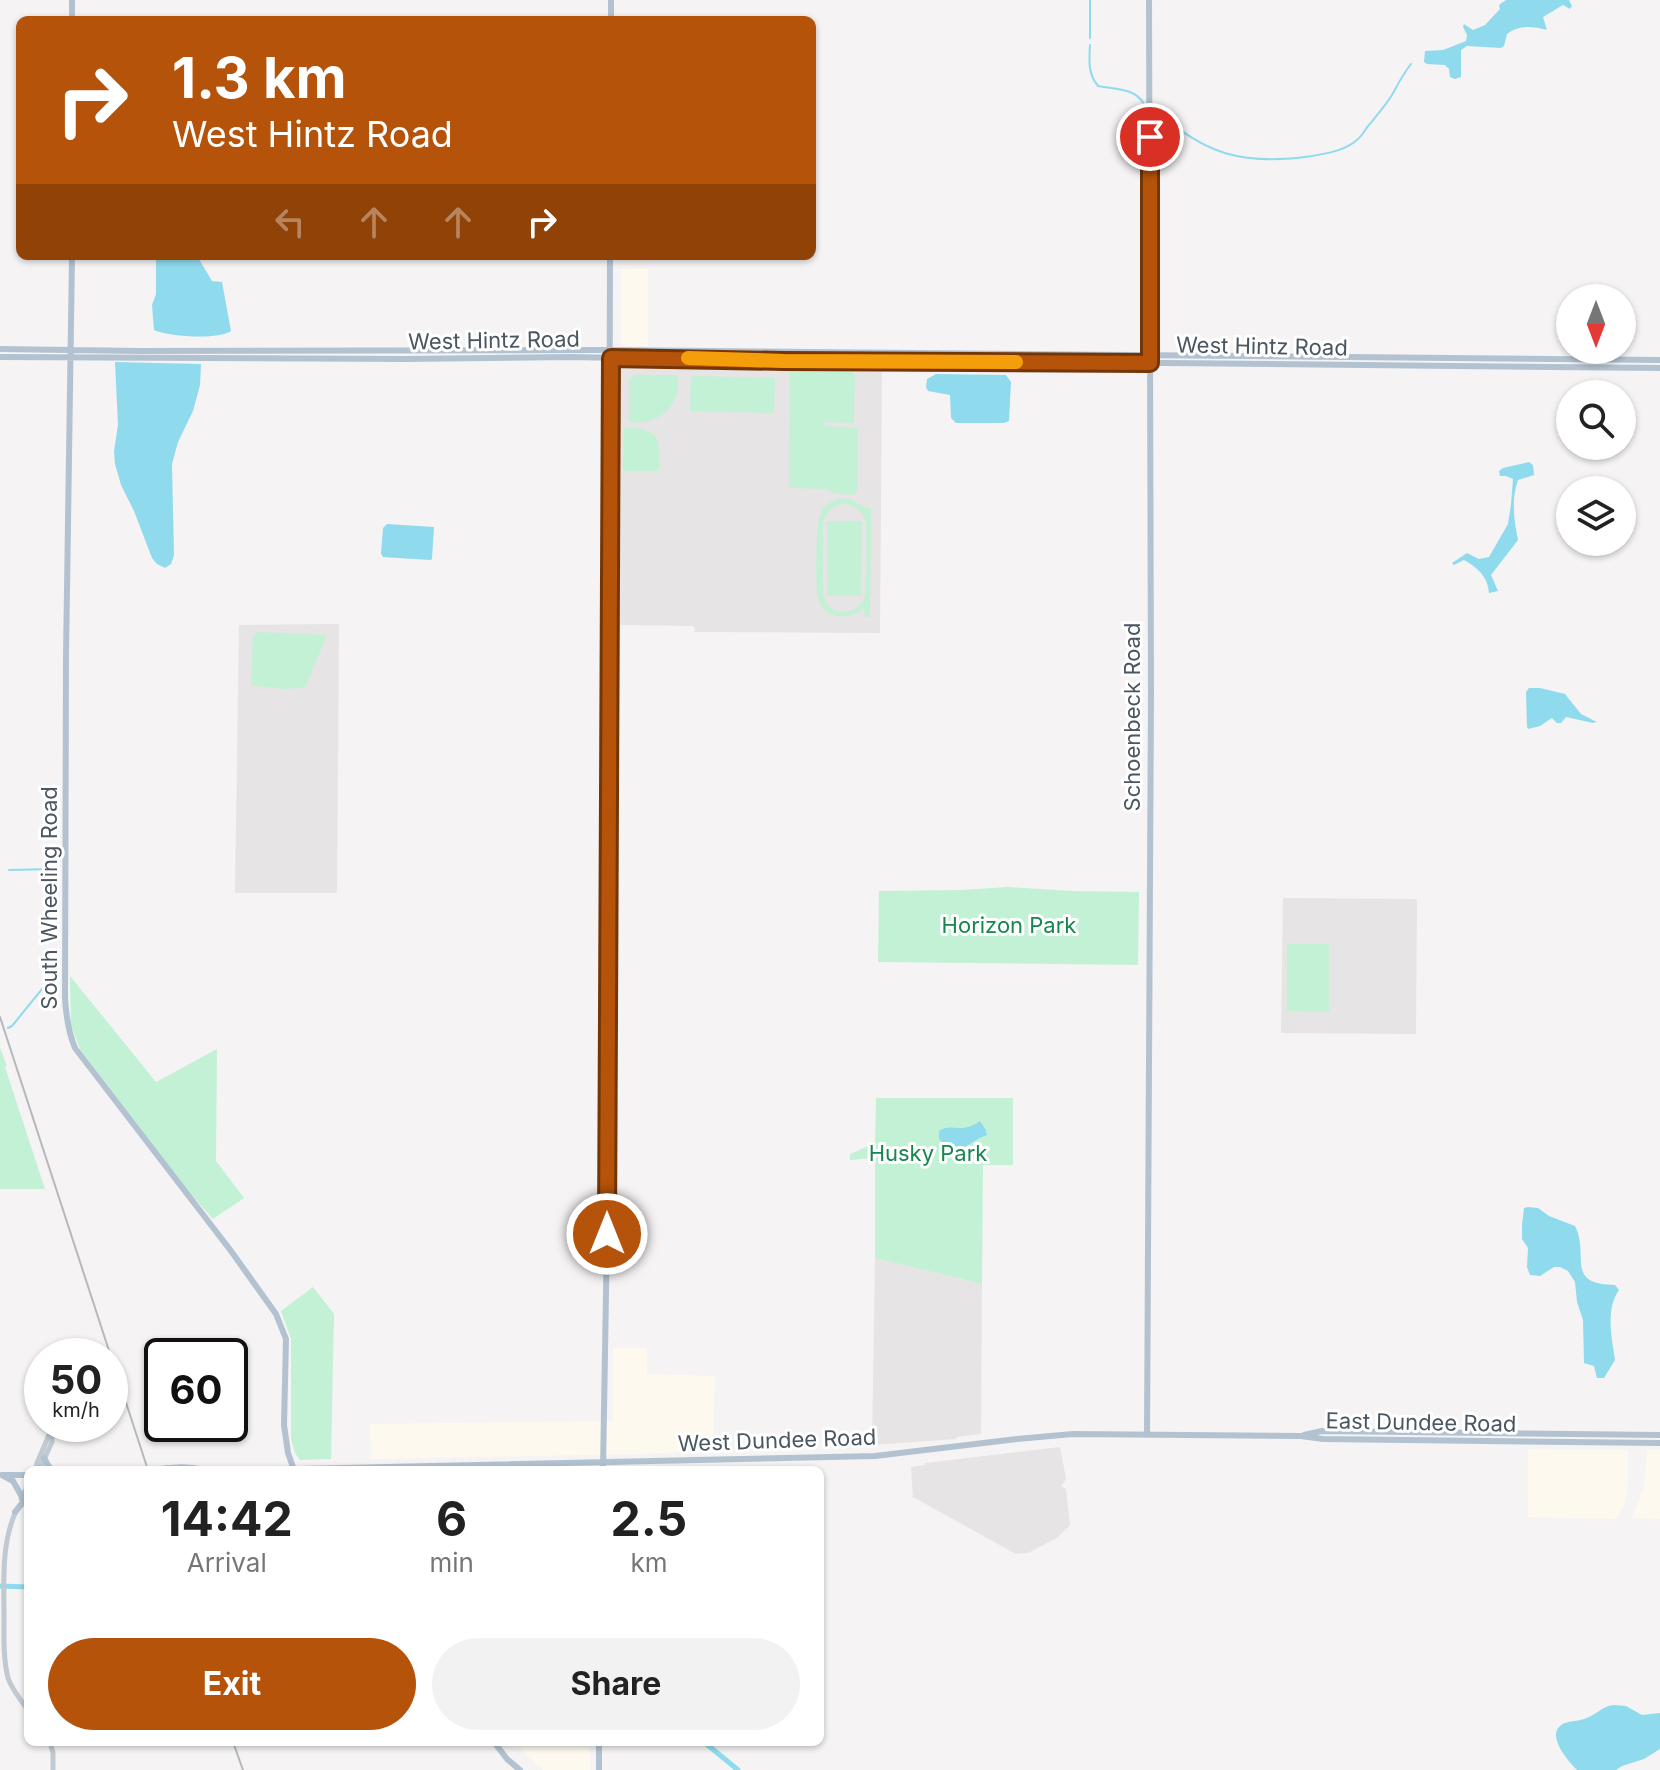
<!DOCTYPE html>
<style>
:root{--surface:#fff;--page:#f2f2f2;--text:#222;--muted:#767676;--accent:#b45309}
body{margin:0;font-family:Inter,sans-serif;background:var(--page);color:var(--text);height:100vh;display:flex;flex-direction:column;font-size:30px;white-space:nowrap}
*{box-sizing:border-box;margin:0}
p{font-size:26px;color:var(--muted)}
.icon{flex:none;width:44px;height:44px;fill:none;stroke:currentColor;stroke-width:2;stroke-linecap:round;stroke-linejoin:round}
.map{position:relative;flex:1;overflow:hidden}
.sheet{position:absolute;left:24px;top:1466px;width:800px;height:280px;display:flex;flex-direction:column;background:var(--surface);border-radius:12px;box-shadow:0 2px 6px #0004}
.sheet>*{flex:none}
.top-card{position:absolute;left:16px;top:16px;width:800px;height:244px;border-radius:12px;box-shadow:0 2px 6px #0004;background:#b45309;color:#fff;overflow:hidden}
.needle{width:52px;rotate:180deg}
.tools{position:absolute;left:1556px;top:284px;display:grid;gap:16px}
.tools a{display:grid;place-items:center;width:80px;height:80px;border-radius:50%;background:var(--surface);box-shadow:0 2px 6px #0004;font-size:40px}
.speed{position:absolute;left:24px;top:1338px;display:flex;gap:16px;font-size:40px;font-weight:700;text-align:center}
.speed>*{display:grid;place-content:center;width:104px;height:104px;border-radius:50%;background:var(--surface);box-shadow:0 2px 6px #0004;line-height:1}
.speed small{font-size:20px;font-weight:400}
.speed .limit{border:4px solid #111;border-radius:12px;background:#fff;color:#111}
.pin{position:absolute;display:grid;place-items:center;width:68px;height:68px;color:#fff;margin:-34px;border:4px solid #fff;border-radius:50%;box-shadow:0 2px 8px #0007}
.me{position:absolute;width:88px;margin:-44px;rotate:0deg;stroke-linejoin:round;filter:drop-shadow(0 0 6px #0008)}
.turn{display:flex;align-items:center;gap:28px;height:168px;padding:0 24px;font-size:36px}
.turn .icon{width:104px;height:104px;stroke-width:2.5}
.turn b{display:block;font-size:56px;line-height:68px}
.lanes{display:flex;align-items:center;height:76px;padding:0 24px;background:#0003;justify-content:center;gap:40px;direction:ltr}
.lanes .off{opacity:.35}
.eta{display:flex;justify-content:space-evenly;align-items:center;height:136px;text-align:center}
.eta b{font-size:48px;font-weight:700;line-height:56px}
.action{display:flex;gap:16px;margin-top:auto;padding:16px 24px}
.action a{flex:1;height:92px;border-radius:48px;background:var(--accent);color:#fff;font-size:32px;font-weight:700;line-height:92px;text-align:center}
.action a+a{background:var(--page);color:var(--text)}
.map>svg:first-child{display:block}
.commercial{fill:#fdf9ef}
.education{fill:#e6e4e5}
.green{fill:#c3f1d5;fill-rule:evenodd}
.water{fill:#90daee}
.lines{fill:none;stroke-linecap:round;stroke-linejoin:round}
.stream{stroke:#90daee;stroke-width:2}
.canal{stroke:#90daee;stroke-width:5}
.minor{stroke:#c1cad2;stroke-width:5}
.major{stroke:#b3c2d1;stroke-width:6}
.rail{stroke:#b5b8bd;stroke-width:2}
.route-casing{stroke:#753606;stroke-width:20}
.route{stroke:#b45309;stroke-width:14}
.slow{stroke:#f59e0b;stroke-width:14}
.labels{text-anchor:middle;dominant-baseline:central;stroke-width:6;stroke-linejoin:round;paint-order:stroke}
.street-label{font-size:22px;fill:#4a5661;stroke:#fff}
.park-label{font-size:22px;fill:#17864f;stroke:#fff}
</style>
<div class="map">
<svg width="1660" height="1770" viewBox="0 0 1660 1770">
<rect width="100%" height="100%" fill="#f5f3f3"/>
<path class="commercial" d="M 648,268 L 648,346 L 624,346 L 621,343 L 621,269 Z
M 613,1348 L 647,1348 L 647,1374 L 715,1376 L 713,1451 L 639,1454 L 371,1459 L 370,1424 L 613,1421 Z
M 1528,1449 L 1628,1450 L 1628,1486 L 1624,1504 L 1616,1519 L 1528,1517 Z
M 1647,1450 L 1660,1450 L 1660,1519 L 1632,1518 L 1644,1485 Z
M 514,1742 L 590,1742 L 590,1770 L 543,1770 L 527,1756 Z"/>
<path class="education" d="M 621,366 L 882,368 L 880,633 L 695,632 L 694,626 L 620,625 Z
M 339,624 L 337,893 L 235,893 L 239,625 Z
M 1283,898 L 1417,899 L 1416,1034 L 1281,1033 Z
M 875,1258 L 982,1284 L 981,1434 L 957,1437 L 956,1439 L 872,1445 Z
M 1060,1447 L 1066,1479 L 1061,1486 L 1066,1489 L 1070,1525 L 1057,1538 L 1028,1553 L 1016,1554 L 913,1497 L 911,1467 L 925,1465 L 925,1463 Z"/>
<path class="green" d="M 793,369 L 849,369 L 855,375 L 854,423 L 823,422 L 824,426 L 858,428 L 858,489 L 854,495 L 834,493 L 827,489 L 789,488 L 790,371 L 793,371 Z
M 634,375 L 677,375 C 683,406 658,426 629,422 L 629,380 Z
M 691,376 L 775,378 L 774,413 L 690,411 Z
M 624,428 C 661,428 660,439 659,471 L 625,471 L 623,469 Z
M 838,499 C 856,497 859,508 871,508 L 870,617 L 865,617 L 864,608 C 849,621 824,620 818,598 C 815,587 816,525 820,515 C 823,506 830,502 838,499 ZM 842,504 C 855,504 862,510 866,522 C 866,537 868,588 864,599 C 859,609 848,614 837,611 C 828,608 824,600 823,591 L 823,521 L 830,509 Z
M 827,521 L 862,521 L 861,596 L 827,596 Z
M 257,632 L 327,635 L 305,688 L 282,689 L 251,685 L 253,637 Z
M 1008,887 L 1072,891 L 1139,892 L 1138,965 L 878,962 L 879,891 L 961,890 Z
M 1287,944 L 1329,944 L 1329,1012 L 1287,1011 Z
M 70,976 L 156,1082 L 217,1049 L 216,1161 L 244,1198 L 213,1219 L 188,1191 L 80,1049 L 71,1025 Z
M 0,1048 L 7,1066 L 5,1067 L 45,1189 L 0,1189 Z
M 876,1098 L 1013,1098 L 1013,1165 L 983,1165 L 982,1284 L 875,1258 L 875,1158 L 850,1160 L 850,1154 L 875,1143 Z
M 313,1287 L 334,1314 L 331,1459 L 300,1460 L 295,1453 L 291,1439 L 291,1339 L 281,1311 Z"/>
<path class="water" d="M 1506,0 L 1569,0 L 1572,6 L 1570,9 L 1563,5 L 1543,17 L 1547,30 C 1532,26 1519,25 1507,34 L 1504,46 L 1501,48 L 1467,46 L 1461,50 L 1461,77 L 1455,79 L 1450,77 L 1449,69 L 1445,65 L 1427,64 L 1424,62 L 1425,51 L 1443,50 L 1466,41 L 1467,35 L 1463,27 L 1464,24 L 1473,30 L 1485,25 L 1500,9 L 1499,5 Z
M 159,256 L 197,256 L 212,281 L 222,282 L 231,331 C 218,340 170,337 154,330 L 152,305 L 156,294 L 156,259 Z
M 115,362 L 201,364 L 200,385 L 193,411 L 178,442 L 172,464 L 174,555 L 171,564 L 165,568 L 157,564 L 152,558 L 134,511 L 121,485 L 115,464 L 114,451 L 118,425 Z
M 936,374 L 1006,375 L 1011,382 L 1009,421 L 1004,423 L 956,423 L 951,418 L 950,395 L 928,391 L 926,387 L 927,379 Z
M 1529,462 L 1533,465 L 1534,475 L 1518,480 C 1511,500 1514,520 1518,540 L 1491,575 L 1498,591 L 1489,593 C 1488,577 1478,568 1464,560 L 1454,565 L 1452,563 L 1467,553 L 1479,559 L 1489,557 L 1508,524 L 1511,504 L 1513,479 L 1506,476 L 1500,476 L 1499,471 L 1503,468 Z
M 387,524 L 434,527 L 432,559 L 430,560 L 383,557 L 381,554 L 383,528 Z
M 1529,688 L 1540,688 L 1565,694 L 1581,714 L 1597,722 L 1593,723 L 1566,717 L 1561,723 L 1557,723 L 1552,718 L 1540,726 L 1528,729 L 1527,727 L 1526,692 Z
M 980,1121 L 986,1130 L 987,1135 C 968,1141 959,1161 939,1139 L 939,1131 C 951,1122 961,1135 980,1121 Z
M 1528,1207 L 1538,1208 L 1549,1216 L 1575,1226 C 1590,1256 1564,1284 1615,1285 L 1619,1290 C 1605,1310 1612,1338 1615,1360 L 1604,1378 L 1597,1378 L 1594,1366 L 1584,1363 L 1583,1320 L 1577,1302 L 1575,1282 L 1568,1271 L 1560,1267 L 1554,1267 L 1540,1276 L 1530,1275 L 1527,1267 L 1528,1248 L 1522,1239 L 1522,1225 L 1524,1208 Z
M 1613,1705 L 1626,1706 L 1642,1715 L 1660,1713 L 1660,1749 L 1644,1759 L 1622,1766 L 1616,1770 L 1577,1770 C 1567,1760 1543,1732 1565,1723 C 1571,1721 1578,1721 1584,1719 C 1595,1716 1601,1707 1613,1705 Z"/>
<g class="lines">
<path class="stream" d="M 1090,38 L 1090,0
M 1090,45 C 1089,61 1088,74 1098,86 C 1115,89 1135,88 1144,104
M 1153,107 C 1203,155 1244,166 1312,156 C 1328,153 1345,151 1358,139 C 1363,135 1365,129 1369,125 C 1377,115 1385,106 1392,95 C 1398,84 1403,74 1411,64
M 9,870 L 54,869
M 8,1028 L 12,1026 L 55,973 L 59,974"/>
<path class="canal" d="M 0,1586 L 28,1587
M 704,1742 L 738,1770"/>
<path class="minor" d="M 42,1387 L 38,1389 L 42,1400
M 37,1467 L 42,1464 L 52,1442 L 51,1424
M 36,1469 L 37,1463 L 49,1435 L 51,1433
M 21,1499 L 28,1485
M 16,1511 C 1,1544 4,1581 4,1616 C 4,1636 3,1658 8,1678 C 12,1690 21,1700 28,1710
M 50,1742 L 53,1753 L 53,1770"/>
<path class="major" d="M 611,0 L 611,20
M 72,20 L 72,0
M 72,256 L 66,656 L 65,998 C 66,1016 68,1031 75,1048 L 231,1251 L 276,1314 L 286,1339 L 284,1425 L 288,1453 L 294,1470
M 0,349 L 139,351 L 601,350 L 1660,360
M 0,357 L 405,359 L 570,357 L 784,361 L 1062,362 L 1660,368
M 1147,1435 L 1151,695 L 1149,0
M 1304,1435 L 1322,1431 L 1660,1435
M 44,1458 L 49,1467 L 54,1470
M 153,1470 C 168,1467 189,1466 203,1470
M 254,1470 L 875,1456 L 1017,1439 L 1073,1434 L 1301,1436 L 1323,1439 L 1660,1443
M 603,1470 L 607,1234 L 610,256
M 2,1475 L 13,1481 L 22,1497
M 4,1475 L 28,1475
M 15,1512 L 28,1496
M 494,1742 L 507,1759 L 520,1770
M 599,1742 L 599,1770"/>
<path class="rail" d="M 0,1017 L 148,1470
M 233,1742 L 243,1770"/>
</g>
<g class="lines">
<g class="route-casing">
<path id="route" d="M 607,1234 L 611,358 L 784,361 L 1150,363 L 1150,137"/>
</g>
<use href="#route" class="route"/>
<path class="slow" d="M 688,358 L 784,361 L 1016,362"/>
</g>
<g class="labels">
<g class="street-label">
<text transform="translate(494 340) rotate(-1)">West Hintz Road</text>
<text transform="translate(1262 346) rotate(1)">West Hintz Road</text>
<text transform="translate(1132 717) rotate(-90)">Schoenbeck Road</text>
<text transform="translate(49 898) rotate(-90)">South Wheeling Road</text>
<text transform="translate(1421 1422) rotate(1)">East Dundee Road</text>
<text transform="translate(777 1440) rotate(-2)">West Dundee Road</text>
</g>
<g class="park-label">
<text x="1009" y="925">Horizon Park</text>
<text x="928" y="1153">Husky Park</text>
</g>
</g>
</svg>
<div class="tools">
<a><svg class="needle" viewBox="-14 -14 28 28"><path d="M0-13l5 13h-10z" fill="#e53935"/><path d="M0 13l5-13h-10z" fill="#767676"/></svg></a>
<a><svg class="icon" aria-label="search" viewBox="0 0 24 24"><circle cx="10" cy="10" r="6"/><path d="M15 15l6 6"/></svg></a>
<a><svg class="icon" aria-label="layers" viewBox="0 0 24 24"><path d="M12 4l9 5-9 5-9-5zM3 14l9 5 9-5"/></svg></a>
</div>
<div class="speed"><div>50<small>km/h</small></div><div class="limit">60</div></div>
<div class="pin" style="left:1150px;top:137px;background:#d93025"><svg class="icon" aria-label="arrive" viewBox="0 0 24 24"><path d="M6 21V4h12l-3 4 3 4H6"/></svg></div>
<svg class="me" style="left:607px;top:1234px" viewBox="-20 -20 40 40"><circle r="17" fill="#b45309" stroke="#fff" stroke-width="3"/><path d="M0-11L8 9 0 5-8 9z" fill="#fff"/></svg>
<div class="top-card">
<div class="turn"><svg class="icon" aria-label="right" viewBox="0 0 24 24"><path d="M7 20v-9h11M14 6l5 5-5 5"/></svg><div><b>1.3 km</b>West Hintz Road</div></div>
<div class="lanes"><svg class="icon off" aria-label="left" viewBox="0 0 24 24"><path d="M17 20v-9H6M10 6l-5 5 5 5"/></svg><svg class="icon off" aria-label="ahead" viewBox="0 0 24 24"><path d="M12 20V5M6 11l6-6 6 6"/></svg><svg class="icon off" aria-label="ahead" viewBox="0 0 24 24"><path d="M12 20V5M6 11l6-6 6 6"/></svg><svg class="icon" aria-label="right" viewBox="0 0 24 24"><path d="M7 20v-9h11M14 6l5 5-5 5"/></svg></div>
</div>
<section class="sheet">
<div class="eta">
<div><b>14:42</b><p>Arrival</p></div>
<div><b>6</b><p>min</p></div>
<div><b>2.5</b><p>km</p></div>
</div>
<div class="action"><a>Exit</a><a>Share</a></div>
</section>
</div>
